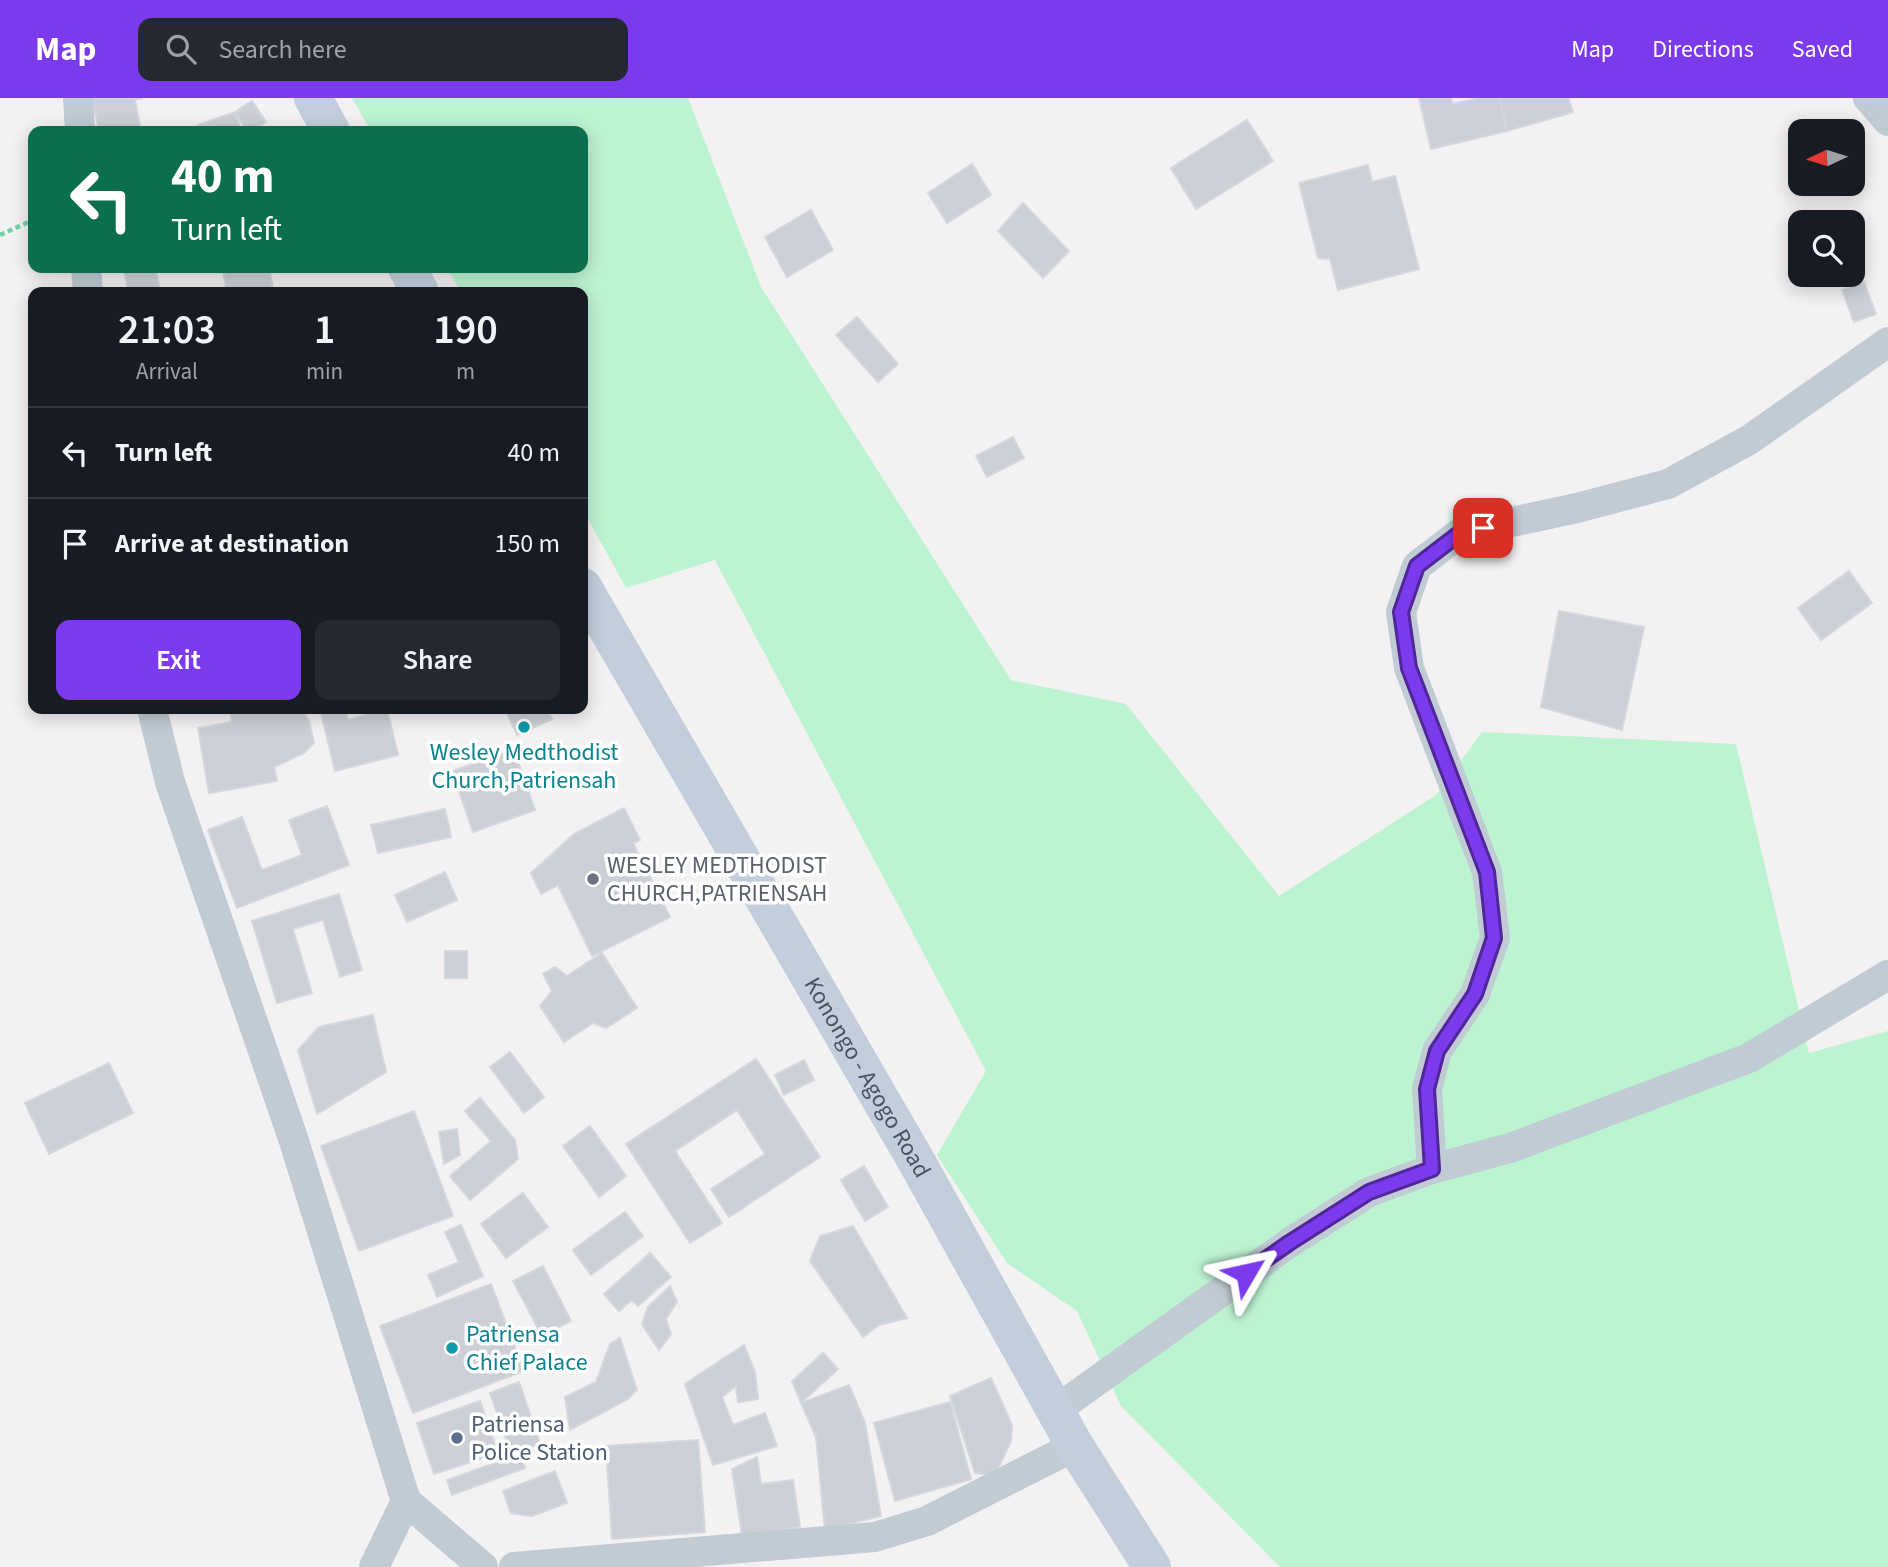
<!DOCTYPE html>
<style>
:root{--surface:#171b24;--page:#242831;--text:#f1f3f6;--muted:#9ea1a6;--line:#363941;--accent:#7c3aed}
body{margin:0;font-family:"Source Sans 3",sans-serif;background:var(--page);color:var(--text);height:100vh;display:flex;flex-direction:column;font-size:26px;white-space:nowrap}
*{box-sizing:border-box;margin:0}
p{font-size:23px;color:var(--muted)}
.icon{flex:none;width:38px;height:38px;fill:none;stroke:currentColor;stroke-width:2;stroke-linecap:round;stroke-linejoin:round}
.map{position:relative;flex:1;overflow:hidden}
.drawer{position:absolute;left:28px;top:189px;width:560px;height:427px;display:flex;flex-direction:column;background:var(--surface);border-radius:14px;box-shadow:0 4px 18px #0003}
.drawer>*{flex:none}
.hud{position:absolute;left:28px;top:28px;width:560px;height:147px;border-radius:14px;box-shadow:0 4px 18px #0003;background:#0b6e4f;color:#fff;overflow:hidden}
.needle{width:46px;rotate:266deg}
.tools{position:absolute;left:1788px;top:21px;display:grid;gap:14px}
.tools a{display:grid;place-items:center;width:77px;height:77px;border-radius:14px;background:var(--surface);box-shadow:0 4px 18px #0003;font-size:35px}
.pin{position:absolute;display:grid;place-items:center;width:60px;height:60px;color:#fff;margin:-30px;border-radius:14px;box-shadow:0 4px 10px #0006}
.me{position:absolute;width:77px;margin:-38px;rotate:54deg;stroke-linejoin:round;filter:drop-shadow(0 0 5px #0008)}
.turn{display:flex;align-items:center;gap:24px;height:147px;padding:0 28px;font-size:32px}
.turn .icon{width:91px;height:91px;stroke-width:2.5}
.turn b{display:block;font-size:49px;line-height:60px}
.eta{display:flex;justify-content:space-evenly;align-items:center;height:119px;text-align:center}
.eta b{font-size:42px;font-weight:600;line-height:49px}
.button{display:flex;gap:14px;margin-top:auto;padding:14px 28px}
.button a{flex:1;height:80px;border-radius:14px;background:var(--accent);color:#fff;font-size:28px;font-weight:600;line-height:80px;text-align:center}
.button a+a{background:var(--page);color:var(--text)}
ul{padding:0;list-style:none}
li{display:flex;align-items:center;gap:21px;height:91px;padding:0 28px;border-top:2px solid var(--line)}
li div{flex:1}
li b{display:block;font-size:26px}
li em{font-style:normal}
header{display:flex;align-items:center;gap:42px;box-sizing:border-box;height:98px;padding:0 35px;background:var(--accent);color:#fff}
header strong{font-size:33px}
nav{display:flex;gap:38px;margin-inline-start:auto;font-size:24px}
.search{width:490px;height:63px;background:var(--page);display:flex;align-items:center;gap:18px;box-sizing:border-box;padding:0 24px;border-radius:14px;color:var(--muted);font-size:26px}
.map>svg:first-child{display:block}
.green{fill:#bcf3d1}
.building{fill:#ccd0d6;stroke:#d4d7dd;stroke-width:2}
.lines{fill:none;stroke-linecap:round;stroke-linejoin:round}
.path{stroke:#71d5a2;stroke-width:4.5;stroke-dasharray:5 3.5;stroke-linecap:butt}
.street{stroke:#c0cbd3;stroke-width:30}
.secondary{stroke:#c2cedb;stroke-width:38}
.route-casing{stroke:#51269a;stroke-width:18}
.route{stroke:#7c3aed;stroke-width:12}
.culture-dot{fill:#0f9aa8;stroke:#fff;stroke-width:2.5}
.worship-dot{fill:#6b7280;stroke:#fff;stroke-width:2.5}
.service-dot{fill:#5c6f8a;stroke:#fff;stroke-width:2.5}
.labels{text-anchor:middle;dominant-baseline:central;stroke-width:7;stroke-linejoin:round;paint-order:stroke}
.culture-label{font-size:24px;fill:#0d838f;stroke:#fff}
.worship-label{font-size:24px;fill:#5b616d;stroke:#fff;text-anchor:start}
.street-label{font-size:24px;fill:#475460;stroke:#fff}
.service-label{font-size:24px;fill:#4e5e75;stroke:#fff;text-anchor:start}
</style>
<header>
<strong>Map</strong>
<div class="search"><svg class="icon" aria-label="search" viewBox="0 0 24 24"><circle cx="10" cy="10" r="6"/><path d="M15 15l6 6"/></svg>Search here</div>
<nav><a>Map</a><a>Directions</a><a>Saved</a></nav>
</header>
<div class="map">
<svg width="1888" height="1469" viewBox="0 0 1888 1469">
<rect width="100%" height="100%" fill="#f3f1f1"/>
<path class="green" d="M 352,0 L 688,0 L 761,189 L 1011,582 L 1126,606 L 1279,798 L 1436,697 L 1482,634 L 1736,646 L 1809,955 L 1888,933 L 1888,1469 L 1280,1469 L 1121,1308 L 1077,1213 L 1007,1165 L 937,1057 L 986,973 L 715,462 L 626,490 L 583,412 L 583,194 L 461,194 L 447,170 L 583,170 L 583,33 L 371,33 Z"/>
<path class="building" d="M 92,0 L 143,0 L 135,2 L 141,33 L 99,33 Z
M 1419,0 L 1451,0 L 1452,6 L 1480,0 L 1500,0 L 1507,33 L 1431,51 Z
M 1500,0 L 1568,0 L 1573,14 L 1507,33 Z
M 252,3 L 266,24 L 252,33 L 247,33 L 235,14 Z
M 235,14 L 241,33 L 201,33 L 198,27 Z
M 1247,22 L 1273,63 L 1196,111 L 1171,70 Z
M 972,66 L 991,97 L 947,125 L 928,95 Z
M 1368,67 L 1372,84 L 1395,78 L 1419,171 L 1338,192 L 1330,161 L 1318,160 L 1299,85 Z
M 1023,105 L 1069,153 L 1043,180 L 998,133 Z
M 811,112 L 833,152 L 787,179 L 765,139 Z
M 124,170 L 156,170 L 160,194 L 128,194 Z
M 222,170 L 269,170 L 274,194 L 227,194 Z
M 1864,184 L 1876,216 L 1854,224 L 1842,192 Z
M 857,219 L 898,266 L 878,284 L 836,237 Z
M 1013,339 L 1024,360 L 987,379 L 976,358 Z
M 1849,473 L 1872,505 L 1821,542 L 1798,510 Z
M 1559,513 L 1644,529 L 1622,632 L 1541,609 Z
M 230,611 L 300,611 L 309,623 L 314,645 L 304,655 L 274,669 L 277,683 L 209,695 L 198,630 L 232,624 Z
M 320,611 L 345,611 L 348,622 L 387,611 L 398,657 L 335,673 Z
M 505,611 L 547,611 L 552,621 L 517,637 Z
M 514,652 L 535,712 L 473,734 L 452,673 Z
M 327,708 L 349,767 L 237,810 L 208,732 L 242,719 L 262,772 L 302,757 L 289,722 Z
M 624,710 L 640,742 L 633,745 L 670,819 L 592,858 L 558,787 L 541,796 L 531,775 L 574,736 Z
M 445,711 L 451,739 L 378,755 L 371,727 Z
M 445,774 L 457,802 L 407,824 L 395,797 Z
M 339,796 L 362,872 L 340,879 L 323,822 L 293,831 L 312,895 L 277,905 L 252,823 Z
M 445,853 L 467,853 L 467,880 L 445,880 Z
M 602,855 L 637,910 L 606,930 L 593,925 L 564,944 L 540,908 L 552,893 L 543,876 L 555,869 L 567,878 Z
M 373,917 L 386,974 L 317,1016 L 298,952 L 319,929 Z
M 510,954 L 544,999 L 524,1015 L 490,969 Z
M 756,961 L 820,1059 L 729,1119 L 711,1091 L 765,1056 L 737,1012 L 675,1053 L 722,1125 L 690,1145 L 626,1046 Z
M 804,962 L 814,982 L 784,997 L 775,977 Z
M 109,965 L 133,1015 L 49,1056 L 25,1005 Z
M 480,1000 L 515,1042 L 518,1061 L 470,1102 L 450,1078 L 491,1043 L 465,1013 Z
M 414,1013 L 453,1118 L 359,1153 L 321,1048 Z
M 590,1028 L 626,1078 L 599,1099 L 563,1048 Z
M 457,1031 L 460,1057 L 444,1066 L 439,1034 Z
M 864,1068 L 888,1109 L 865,1123 L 841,1082 Z
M 523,1095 L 548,1129 L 506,1160 L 481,1126 Z
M 625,1114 L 643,1138 L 591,1177 L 573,1152 Z
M 461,1127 L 483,1178 L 437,1199 L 428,1177 L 459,1164 L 445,1134 Z
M 853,1128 L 907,1220 L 879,1227 L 863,1239 L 810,1163 L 820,1138 Z
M 650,1155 L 671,1179 L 638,1208 L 632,1202 L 619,1213 L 604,1196 Z
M 543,1168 L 571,1223 L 542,1238 L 513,1183 Z
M 491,1186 L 524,1273 L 413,1315 L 380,1228 Z
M 670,1188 L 677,1204 L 666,1221 L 671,1236 L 659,1252 L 642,1226 L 648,1209 Z
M 620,1240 L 637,1292 L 628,1301 L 570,1332 L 565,1299 L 596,1284 L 610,1246 Z
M 744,1247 L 755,1274 L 758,1301 L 738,1304 L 736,1288 L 722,1299 L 733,1327 L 765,1315 L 777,1348 L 713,1367 L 685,1286 Z
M 823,1255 L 838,1271 L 801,1305 L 792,1283 Z
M 991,1280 L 1012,1327 L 1011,1343 L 995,1377 L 975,1375 L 950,1298 Z
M 519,1284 L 541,1348 L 509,1349 L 490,1295 Z
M 849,1287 L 865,1325 L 881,1418 L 825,1432 L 816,1339 L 801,1305 Z
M 480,1303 L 498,1355 L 434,1376 L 417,1325 Z
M 950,1304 L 971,1381 L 895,1403 L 874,1325 Z
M 698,1342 L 705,1434 L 612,1441 L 606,1348 Z
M 520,1356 L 525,1370 L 452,1397 L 447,1382 Z
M 757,1359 L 761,1386 L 793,1382 L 800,1429 L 742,1437 L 732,1371 Z
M 555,1373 L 567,1405 L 532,1418 L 511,1415 L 503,1393 Z"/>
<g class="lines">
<path class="path" d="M 0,137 L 33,122"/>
<path class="street" d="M 78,0 L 80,33
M 1868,0 L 1888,23
M 86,170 L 88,194
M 152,611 L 170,684 L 293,1040 L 406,1403 L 483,1469
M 1432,1071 L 1427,991 L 1437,953 L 1475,896 L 1495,840 L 1487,774 L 1409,570 L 1401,514 L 1417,468 L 1460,435 L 1577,410 L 1668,386 L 1749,342 L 1888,244
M 1056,1312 L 1289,1145 L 1369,1094 L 1432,1071 L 1510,1050 L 1749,960 L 1888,877
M 374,1469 L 406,1403
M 514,1469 L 875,1439 L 927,1423 L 1075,1348"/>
<g class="secondary">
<path d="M 313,0 L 331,33"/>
<path d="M 407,170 L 420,194"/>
<path id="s1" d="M 583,489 L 914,1059 L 1075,1348 L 1152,1469"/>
</g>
</g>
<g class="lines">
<g class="route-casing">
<path id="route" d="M 1246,1175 L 1289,1145 L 1369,1094 L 1432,1071 L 1427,991 L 1437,953 L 1475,896 L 1494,840 L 1487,774 L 1409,570 L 1401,514 L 1417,468 L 1460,435 L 1483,430"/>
</g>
<use href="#route" class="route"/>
</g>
<g class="culture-dot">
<circle cx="524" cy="629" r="7"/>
<circle cx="452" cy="1250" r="7"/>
</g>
<circle class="worship-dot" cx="593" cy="781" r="7"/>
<circle class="service-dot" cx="457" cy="1340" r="7"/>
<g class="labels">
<g class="culture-label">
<text x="524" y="654">Wesley Medthodist<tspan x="524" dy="28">Church,Patriensah</tspan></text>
<text x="466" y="1236" text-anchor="start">Patriensa<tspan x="466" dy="28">Chief Palace</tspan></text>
</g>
<g class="worship-label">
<text x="607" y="767">WESLEY MEDTHODIST<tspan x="607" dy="28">CHURCH,PATRIENSAH</tspan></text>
</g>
<g class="street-label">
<text stroke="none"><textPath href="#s1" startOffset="567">Konongo - Agogo Road</textPath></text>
</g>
<g class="service-label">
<text x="471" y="1326">Patriensa<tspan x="471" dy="28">Police Station</tspan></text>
</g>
</g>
</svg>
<div class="tools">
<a><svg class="needle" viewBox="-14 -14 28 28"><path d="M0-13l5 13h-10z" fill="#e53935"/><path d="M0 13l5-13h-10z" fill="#9ea1a6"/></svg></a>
<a><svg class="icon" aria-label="search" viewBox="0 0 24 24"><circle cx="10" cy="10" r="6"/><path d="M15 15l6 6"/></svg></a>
</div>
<div class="pin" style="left:1483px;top:430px;background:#d93025"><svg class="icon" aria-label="arrive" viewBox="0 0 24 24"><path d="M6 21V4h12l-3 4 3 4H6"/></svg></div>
<svg class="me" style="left:1246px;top:1175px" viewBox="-20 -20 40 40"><path d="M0-17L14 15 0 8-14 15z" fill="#7c3aed" stroke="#fff" stroke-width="4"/></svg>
<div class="hud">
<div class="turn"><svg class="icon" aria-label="left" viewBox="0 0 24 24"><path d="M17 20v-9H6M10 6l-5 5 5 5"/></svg><div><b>40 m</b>Turn left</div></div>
</div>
<section class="drawer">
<div class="eta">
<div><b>21:03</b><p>Arrival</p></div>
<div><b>1</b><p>min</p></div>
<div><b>190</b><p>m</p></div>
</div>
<ul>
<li><svg class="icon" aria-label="left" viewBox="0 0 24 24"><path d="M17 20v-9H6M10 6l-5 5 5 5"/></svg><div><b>Turn left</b></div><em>40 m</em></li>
<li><svg class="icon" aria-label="arrive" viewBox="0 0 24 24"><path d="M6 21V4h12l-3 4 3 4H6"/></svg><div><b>Arrive at destination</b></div><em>150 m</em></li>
</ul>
<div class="button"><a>Exit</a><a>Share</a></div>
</section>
</div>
